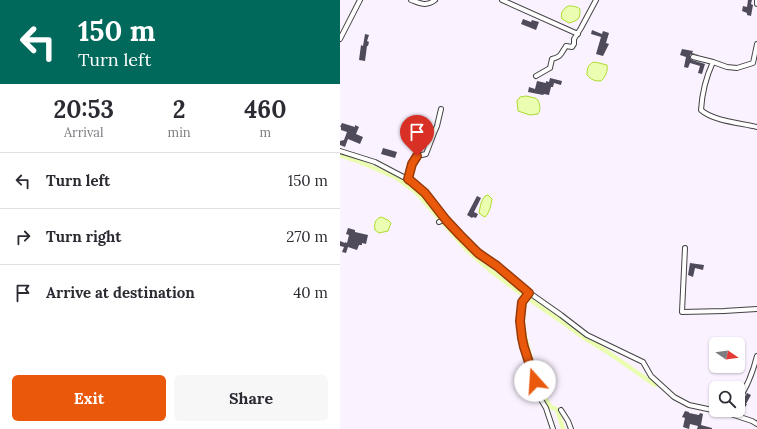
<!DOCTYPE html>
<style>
:root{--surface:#fff;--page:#f7f7f7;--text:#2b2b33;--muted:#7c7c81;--line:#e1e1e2;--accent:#ea580c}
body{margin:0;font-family:Lora,serif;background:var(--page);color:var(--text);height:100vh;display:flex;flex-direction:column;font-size:15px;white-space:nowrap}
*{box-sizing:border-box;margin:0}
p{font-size:13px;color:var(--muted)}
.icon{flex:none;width:22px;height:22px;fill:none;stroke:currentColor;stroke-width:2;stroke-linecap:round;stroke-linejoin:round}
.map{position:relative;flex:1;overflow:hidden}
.details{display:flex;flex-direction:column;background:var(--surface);width:340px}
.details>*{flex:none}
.guide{background:#00695c;color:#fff;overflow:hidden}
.needle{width:26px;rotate:103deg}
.buttons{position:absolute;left:369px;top:337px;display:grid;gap:8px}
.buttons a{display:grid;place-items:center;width:36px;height:36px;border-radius:6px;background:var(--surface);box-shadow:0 1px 3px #0004;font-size:20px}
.pin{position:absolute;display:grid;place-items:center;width:34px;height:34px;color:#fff;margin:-41px -17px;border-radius:50% 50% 50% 0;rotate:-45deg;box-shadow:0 0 4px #0007}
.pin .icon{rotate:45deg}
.me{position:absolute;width:44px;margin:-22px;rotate:341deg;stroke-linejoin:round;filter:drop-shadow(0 0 3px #0008)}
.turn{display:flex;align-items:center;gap:14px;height:84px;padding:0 12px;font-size:18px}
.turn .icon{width:52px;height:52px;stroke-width:2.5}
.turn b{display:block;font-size:28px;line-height:34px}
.eta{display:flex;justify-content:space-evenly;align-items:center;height:68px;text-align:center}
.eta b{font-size:24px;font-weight:700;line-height:28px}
.action{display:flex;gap:8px;margin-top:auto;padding:8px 12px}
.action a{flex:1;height:46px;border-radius:6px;background:var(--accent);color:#fff;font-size:16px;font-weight:700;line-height:46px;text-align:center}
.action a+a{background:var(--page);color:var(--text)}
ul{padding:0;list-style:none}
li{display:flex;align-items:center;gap:12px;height:56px;padding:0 12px;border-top:1px solid var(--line)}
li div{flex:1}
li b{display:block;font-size:15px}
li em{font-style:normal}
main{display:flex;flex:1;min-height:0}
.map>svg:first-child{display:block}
.water{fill:#eafdb1;stroke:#addc2f}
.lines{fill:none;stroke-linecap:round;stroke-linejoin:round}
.canal{stroke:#eafdb1;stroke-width:4.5}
.building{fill:#4f4b5a}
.street-casing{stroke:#434343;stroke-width:6}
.street{stroke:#fff;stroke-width:4}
.route-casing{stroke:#983908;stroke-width:10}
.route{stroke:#ea580c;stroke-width:7}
</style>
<main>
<section class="details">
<div class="guide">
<div class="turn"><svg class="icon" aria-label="left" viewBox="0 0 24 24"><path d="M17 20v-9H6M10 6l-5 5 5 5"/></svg><div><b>150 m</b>Turn left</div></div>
</div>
<div class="eta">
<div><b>20:53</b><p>Arrival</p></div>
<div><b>2</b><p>min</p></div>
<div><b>460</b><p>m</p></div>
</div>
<ul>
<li><svg class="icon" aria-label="left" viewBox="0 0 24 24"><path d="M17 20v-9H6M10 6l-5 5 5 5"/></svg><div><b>Turn left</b></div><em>150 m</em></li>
<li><svg class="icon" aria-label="right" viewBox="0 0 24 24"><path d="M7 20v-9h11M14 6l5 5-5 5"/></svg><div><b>Turn right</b></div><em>270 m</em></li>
<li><svg class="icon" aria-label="arrive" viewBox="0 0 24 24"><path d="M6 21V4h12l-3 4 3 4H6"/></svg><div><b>Arrive at destination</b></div><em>40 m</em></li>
</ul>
<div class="action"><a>Exit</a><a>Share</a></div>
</section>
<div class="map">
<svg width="417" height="429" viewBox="0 0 417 429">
<rect width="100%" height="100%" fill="#fbf2ff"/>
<path class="water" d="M 228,6 C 232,6 236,6 240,9 C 240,19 239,20 229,23 L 222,19 C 220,13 223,9 228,6 Z
M 254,62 L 259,63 L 267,65 C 268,71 266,76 261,81 C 255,81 251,80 247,75 C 247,69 248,64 254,62 Z
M 186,96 L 195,98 L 198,100 C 200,105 201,110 198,114 L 190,115 L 178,111 L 177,101 L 180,97 Z
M 148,195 L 152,199 C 151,205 150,212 145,217 L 143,216 L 139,213 C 140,207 141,201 145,196 Z
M 41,217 L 48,220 L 51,223 L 48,231 L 39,233 L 35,230 C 34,224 35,219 41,217 Z"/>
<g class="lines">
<path class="canal" d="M 0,155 L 20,162 L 55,177 L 76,192 L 127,250 L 151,271 L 179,292 L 222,322 L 243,337 L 269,353 L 315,385
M 187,298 C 184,306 182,313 183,322 C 183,336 202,399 211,407 C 213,408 215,409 217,409 L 223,429"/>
</g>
<path class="building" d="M 408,0 L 412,0 L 411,4 L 413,5 L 411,16 L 407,15 L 407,13 L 402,11 L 403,6 L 407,7 Z
M 183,19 L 191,22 L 192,20 L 199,22 L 196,30 L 181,24 Z
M 252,30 L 262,34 L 263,31 L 269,33 L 266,43 L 269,44 L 263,56 L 256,54 L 261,37 L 251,34 Z
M 25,34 L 29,35 L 27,41 L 29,42 L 28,46 L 27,46 L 25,61 L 19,60 L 21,45 L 23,46 Z
M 342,49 L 353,51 L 352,53 L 359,55 L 352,54 L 350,55 L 350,58 L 352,60 L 365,64 L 362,74 L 358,73 L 360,66 L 350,63 L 348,68 L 344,67 L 346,57 L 340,55 Z
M 210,78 L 222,81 L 221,85 L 214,83 L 213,87 L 211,87 L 209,95 L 204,94 L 203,95 L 188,92 L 189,87 L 195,89 L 197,81 L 206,83 L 206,81 L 209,82 Z
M 2,123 L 15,127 L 15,125 L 19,127 L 16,134 L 23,137 L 20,144 L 8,139 L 5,147 L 0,145 L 0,141 L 4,140 L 7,132 L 1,130 L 1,127 L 0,127 Z
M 43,148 L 57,152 L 55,158 L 41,154 Z
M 137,196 L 141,198 L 134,212 L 138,214 L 136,218 L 133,217 L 132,218 L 127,215 Z
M 8,228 L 15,230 L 15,232 L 28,235 L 26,244 L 22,243 L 22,245 L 19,245 L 17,250 L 8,247 L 6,253 L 2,252 L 4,247 L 0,246 L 0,241 L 5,243 L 5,242 L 7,243 L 9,235 L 6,234 Z
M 350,263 L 364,265 L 363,270 L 355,268 L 353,277 L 348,275 Z
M 407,393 L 411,395 L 406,404 L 407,404 L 404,409 L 398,405 L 398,404 L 401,403 Z
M 345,411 L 349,412 L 349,413 L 359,415 L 360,413 L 363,414 L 361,425 L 372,428 L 372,429 L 357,429 L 358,426 L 350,424 L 349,429 L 343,427 L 345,418 L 342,417 Z"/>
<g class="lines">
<g class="street-casing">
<path id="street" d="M 71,0 C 80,3 86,7 95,0
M 162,0 L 238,34
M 417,0 L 417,4
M 0,39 L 20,0
M 417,44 L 413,63 L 397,68 L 387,67 L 373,62 C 366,77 362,94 361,110 C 373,121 401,123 417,127
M 353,57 L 373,62
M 196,76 L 210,68 L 212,59 C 221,57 221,54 226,46 L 232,47 L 234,44 L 234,39 L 241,28 L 256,0
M 0,151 L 35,162 L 71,181 L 85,193 L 106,219 L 120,235 L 138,253 L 157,266 L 184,289 L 221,315 L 247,335 L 303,362 L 311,376 L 334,397 L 349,405 L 391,414 L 412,421 L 417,424
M 68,179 L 72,164 L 77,156 L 86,154 L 94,133 L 97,126 L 101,109
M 99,222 L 106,219
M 345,248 L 342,312 L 384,311 L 417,309
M 189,293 L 182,301 L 180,321 L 182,338 L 186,355 L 198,389 L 200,398 L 206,408 L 213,429
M 398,401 C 407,387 413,372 417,356
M 221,410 L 228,421 L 231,429"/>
</g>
<use href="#street" class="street"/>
</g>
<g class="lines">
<g class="route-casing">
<path id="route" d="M 77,156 L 72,164 L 68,179 L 71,181 L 85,193 L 106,220 L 120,235 L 138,253 L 157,266 L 189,293 L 182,302 L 180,321 L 182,338 L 184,347 L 195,381"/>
</g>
<use href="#route" class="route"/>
</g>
</svg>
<div class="buttons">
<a><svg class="needle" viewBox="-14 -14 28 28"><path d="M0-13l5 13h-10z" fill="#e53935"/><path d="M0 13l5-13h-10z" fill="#7c7c81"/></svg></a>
<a><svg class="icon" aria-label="search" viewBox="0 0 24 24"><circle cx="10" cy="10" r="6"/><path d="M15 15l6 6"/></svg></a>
</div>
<div class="pin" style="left:77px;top:156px;background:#d93025"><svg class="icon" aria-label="arrive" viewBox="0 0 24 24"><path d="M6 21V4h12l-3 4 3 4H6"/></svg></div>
<svg class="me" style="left:195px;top:381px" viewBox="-20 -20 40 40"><circle r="19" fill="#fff"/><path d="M0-13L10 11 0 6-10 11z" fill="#ea580c"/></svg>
</div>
</main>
